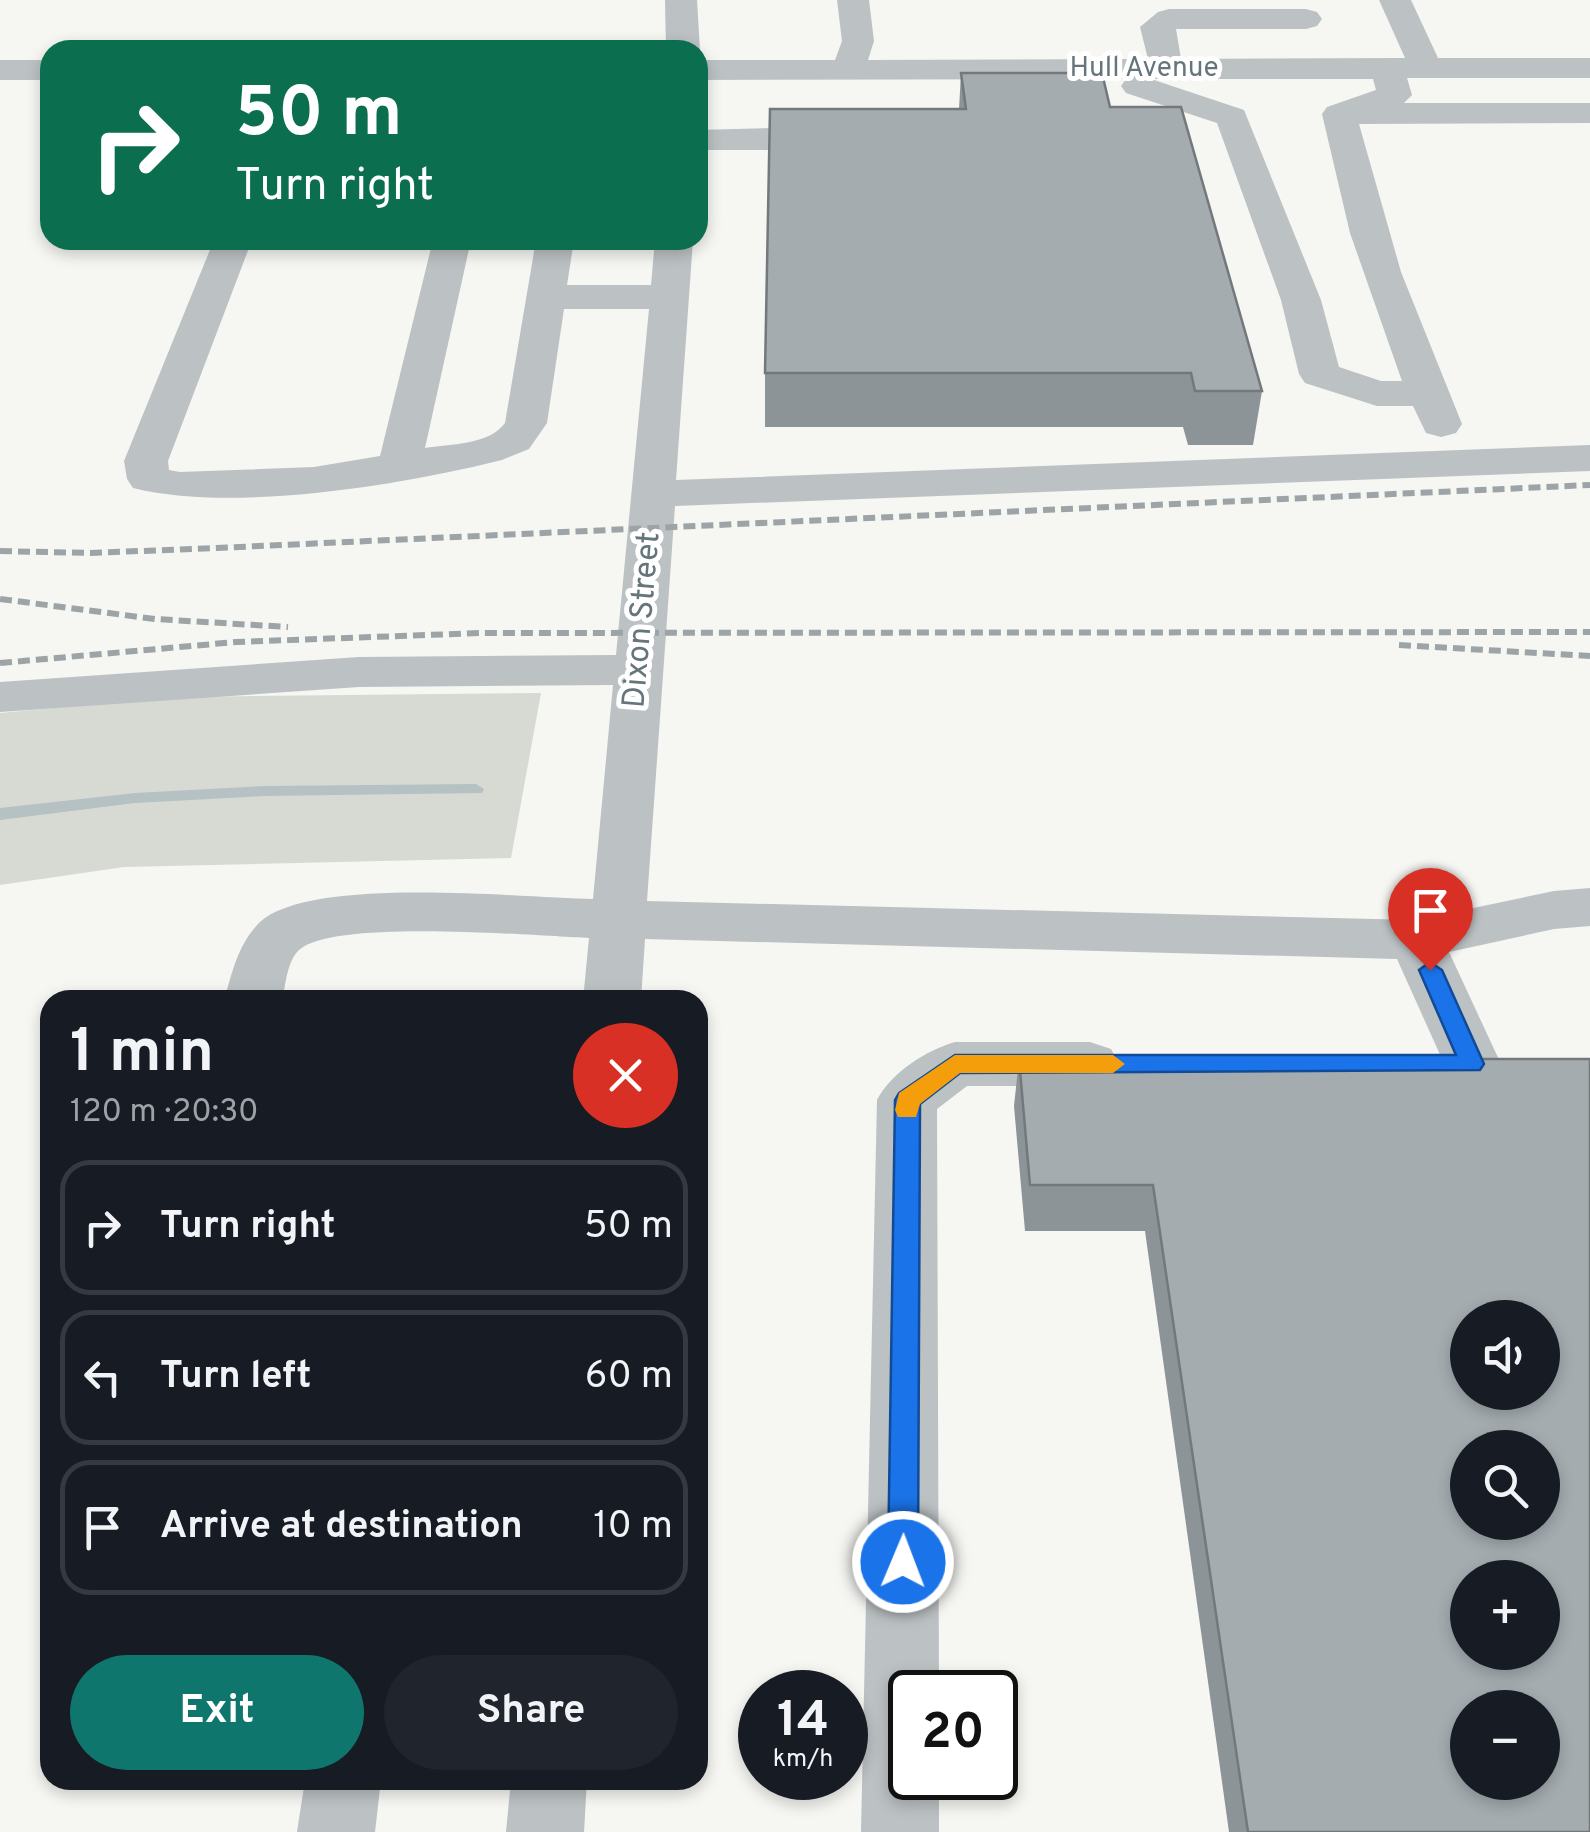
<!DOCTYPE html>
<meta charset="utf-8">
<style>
:root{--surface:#171b24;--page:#20242c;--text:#f1f3f6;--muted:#9ea1a6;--line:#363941;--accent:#0f766e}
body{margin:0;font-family:Overpass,sans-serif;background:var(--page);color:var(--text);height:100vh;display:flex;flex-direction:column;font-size:38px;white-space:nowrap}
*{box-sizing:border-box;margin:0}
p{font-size:32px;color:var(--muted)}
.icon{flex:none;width:55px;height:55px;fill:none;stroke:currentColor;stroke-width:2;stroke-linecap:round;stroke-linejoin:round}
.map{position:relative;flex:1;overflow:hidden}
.drawer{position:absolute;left:40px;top:990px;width:668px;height:800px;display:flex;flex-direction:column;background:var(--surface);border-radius:30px;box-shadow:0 5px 15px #0003}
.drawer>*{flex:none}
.guide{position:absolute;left:40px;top:40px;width:668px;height:210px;border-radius:30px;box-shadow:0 5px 15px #0003;background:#0b6e4f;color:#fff;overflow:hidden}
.fabs{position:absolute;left:1450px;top:1300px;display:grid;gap:20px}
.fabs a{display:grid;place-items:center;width:110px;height:110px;border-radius:50%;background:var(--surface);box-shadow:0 5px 15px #0003;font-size:50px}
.speed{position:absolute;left:738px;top:1670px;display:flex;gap:20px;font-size:50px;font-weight:700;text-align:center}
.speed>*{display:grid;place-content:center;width:130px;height:130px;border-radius:50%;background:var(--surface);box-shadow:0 5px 15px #0003;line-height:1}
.speed small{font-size:25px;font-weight:400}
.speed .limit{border:5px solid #111;border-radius:15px;background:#fff;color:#111}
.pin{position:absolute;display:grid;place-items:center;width:85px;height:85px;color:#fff;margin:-102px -42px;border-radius:50% 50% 50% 0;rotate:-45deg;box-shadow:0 0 10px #0007}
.pin .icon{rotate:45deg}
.me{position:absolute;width:110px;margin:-55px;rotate:1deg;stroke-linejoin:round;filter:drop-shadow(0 0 8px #0008)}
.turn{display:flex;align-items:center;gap:35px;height:210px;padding:0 30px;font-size:45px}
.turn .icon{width:130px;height:130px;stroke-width:2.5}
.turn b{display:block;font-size:70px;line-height:85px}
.round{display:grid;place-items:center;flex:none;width:105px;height:105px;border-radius:52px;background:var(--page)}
.overview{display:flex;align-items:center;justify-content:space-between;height:170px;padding:0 30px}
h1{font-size:60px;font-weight:700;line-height:75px}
.button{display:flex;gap:20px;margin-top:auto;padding:20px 30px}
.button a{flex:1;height:115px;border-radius:60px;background:var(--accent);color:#fff;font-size:40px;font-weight:700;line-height:115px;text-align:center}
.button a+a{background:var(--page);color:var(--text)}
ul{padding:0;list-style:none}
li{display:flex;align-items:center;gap:30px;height:135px;margin:0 20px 15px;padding:0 10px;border:5px solid var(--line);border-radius:30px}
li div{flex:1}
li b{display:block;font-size:38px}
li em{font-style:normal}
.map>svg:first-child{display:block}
.green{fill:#d7dad3}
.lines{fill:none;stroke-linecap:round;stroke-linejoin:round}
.stream{fill:#b5c1c3;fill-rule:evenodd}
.minor{fill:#bcc1c3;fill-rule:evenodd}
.rail{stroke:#9ca4a7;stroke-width:6;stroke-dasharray:12 6;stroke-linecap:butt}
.wall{fill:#8d9497}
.building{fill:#a4acb0;stroke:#73787b;stroke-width:2.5;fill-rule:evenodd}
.route{fill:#1a73e8;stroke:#114b97;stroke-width:2.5}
.slow{fill:#f59e0b}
.labels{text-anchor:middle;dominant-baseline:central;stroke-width:10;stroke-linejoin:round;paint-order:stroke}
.far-street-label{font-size:28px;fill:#65757b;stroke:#fff}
.street-label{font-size:32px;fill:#65757b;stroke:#fff}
</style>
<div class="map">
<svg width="1590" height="1832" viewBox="0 0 1590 1832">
<rect width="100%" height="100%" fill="#f6f6f3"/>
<path class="green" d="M 541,693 L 511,858 L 124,867 L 0,885 L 0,713 L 173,697 Z"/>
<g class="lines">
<path class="stream" d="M 476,784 L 484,789 L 482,793 L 264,796 L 135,803 L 0,820 L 0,808 L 135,793 L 264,786 Z"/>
<path class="minor" d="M 665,0 L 697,0 L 700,50 L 698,53 L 666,50 Z
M 837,0 L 869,0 L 874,41 L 868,60 L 1148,59 L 1140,27 L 1158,12 L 1169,9 L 1306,9 L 1317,12 L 1322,19 L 1317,26 L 1306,29 L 1176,29 L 1181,59 L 1405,58 L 1379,0 L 1411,0 L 1438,58 L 1590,58 L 1590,78 L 1407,78 L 1412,95 L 1404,103 L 1590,103 L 1590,123 L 1359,124 L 1401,272 L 1462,424 L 1456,433 L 1441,437 L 1426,433 L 1413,406 L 1377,406 L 1305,383 L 1299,374 L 1281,300 L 1217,123 L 1126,93 L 1121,86 L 1126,79 L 698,80 L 698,60 L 835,60 L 842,41 ZM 1151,79 L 1373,79 L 1376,90 L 1327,107 L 1322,114 L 1350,233 L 1402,381 L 1381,381 L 1339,367 L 1321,300 L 1244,110 Z
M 0,60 L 50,60 L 50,80 L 0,80 Z
M 843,114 L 855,117 L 860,124 L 855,131 L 776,150 L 698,150 L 698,130 L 776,128 Z
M 214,240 L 252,240 L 168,461 L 169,470 L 180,472 L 314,467 L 380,456 L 433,240 L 471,240 L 425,448 C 450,444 489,445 505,423 L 536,240 L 574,240 L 567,285 L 651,285 L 655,240 L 693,240 L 676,480 L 1590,445 L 1590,471 L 675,506 L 647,901 L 1416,920 L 1554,891 L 1590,888 L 1590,926 L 1554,929 L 1449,952 L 1501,1064 L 1493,1079 L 1472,1086 L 1451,1079 L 1397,959 L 645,939 L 641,1000 L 583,1000 L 589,938 C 536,936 333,918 299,950 C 287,961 286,984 282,1000 L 224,1000 C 232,973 238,944 259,923 C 309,875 521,898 593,899 L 613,685 L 359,687 L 0,712 L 0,682 L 359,657 L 616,655 L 649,309 L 564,309 L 547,423 L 529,449 L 502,460 C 402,485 233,513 133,488 L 127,479 L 124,461 Z
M 955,1042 L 1090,1042 L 1111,1049 L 1119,1064 L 1111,1079 L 1090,1086 L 967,1086 L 937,1109 L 939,1692 L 910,1692 L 910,1778 L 939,1778 L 939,1832 L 861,1832 L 877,1100 C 892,1072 925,1051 955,1042 Z
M 305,1780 L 381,1780 L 375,1832 L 297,1832 Z
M 511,1780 L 587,1780 L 584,1832 L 506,1832 Z"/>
<path class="rail" d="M 0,551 L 91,553 L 216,548 L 1590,485
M 0,599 L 155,619 L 288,627
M 1399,645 L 1590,656
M 0,663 L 236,642 L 481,633 L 1590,632"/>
</g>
<path class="wall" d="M 961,73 L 1110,107 L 1262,391 L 1253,445 L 1188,445 L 1183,427 L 765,427 L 765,373 L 959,109 Z
M 1019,1059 L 1590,1059 L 1590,1832 L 1229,1832 L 1145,1231 L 1025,1231 L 1014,1106 Z"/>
<path class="building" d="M 961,73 L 1102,73 L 1110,107 L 1181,107 L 1262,391 L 1195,391 L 1191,373 L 765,373 L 770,109 L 966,109 Z
M 1019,1059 L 1590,1059 L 1590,1832 L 1248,1832 L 1153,1185 L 1030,1185 ZM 1468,1318 L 1542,1318 L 1542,1392 L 1468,1392 ZM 1468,1448 L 1542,1448 L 1542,1522 L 1468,1522 ZM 1468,1578 L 1542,1578 L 1542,1652 L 1468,1652 ZM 1468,1708 L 1542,1708 L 1542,1782 L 1468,1782 Z"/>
<path class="route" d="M 1430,962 L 1442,970 L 1484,1064 L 1480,1070 L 960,1073 L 920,1104 L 918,1562 L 913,1572 L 903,1576 L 892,1572 L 888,1562 L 895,1100 L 899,1093 L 955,1055 L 1456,1055 L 1419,970 Z"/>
<path class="slow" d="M 955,1055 L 1113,1055 L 1125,1064 L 1113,1073 L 960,1073 L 920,1104 L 916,1117 L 898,1117 L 895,1110 L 899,1093 Z"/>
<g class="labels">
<g class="far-street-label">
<text x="1144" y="69">Hull Avenue</text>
</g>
<g class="street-label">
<text transform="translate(643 620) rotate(-85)">Dixon Street</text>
</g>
</g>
</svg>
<div class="fabs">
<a><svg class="icon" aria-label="sound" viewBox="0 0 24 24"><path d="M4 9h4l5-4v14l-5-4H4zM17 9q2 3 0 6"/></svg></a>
<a><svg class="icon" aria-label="search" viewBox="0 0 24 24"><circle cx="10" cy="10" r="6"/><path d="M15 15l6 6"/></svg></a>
<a>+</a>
<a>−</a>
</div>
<div class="speed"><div>14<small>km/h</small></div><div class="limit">20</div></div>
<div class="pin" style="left:1430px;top:970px;background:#d93025"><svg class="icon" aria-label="arrive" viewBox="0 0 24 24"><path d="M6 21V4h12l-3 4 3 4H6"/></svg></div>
<svg class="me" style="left:903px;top:1562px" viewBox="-20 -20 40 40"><circle r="17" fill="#1a73e8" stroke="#fff" stroke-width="3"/><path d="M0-11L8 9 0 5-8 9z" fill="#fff"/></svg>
<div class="guide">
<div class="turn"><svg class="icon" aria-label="right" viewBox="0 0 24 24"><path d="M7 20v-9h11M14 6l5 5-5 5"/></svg><div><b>50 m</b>Turn right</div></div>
</div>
<section class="drawer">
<div class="overview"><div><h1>1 min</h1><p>120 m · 20:30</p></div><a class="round" style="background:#d93025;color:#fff"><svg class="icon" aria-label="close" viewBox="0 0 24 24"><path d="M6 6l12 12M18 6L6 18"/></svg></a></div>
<ul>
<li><svg class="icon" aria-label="right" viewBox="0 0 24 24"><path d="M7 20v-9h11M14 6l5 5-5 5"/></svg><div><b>Turn right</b></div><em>50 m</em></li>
<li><svg class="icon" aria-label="left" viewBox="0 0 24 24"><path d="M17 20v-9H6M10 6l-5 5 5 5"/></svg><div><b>Turn left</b></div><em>60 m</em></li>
<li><svg class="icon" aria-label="arrive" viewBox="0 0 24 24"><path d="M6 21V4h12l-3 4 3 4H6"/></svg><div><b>Arrive at destination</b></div><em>10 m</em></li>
</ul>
<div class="button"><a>Exit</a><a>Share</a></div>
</section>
</div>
